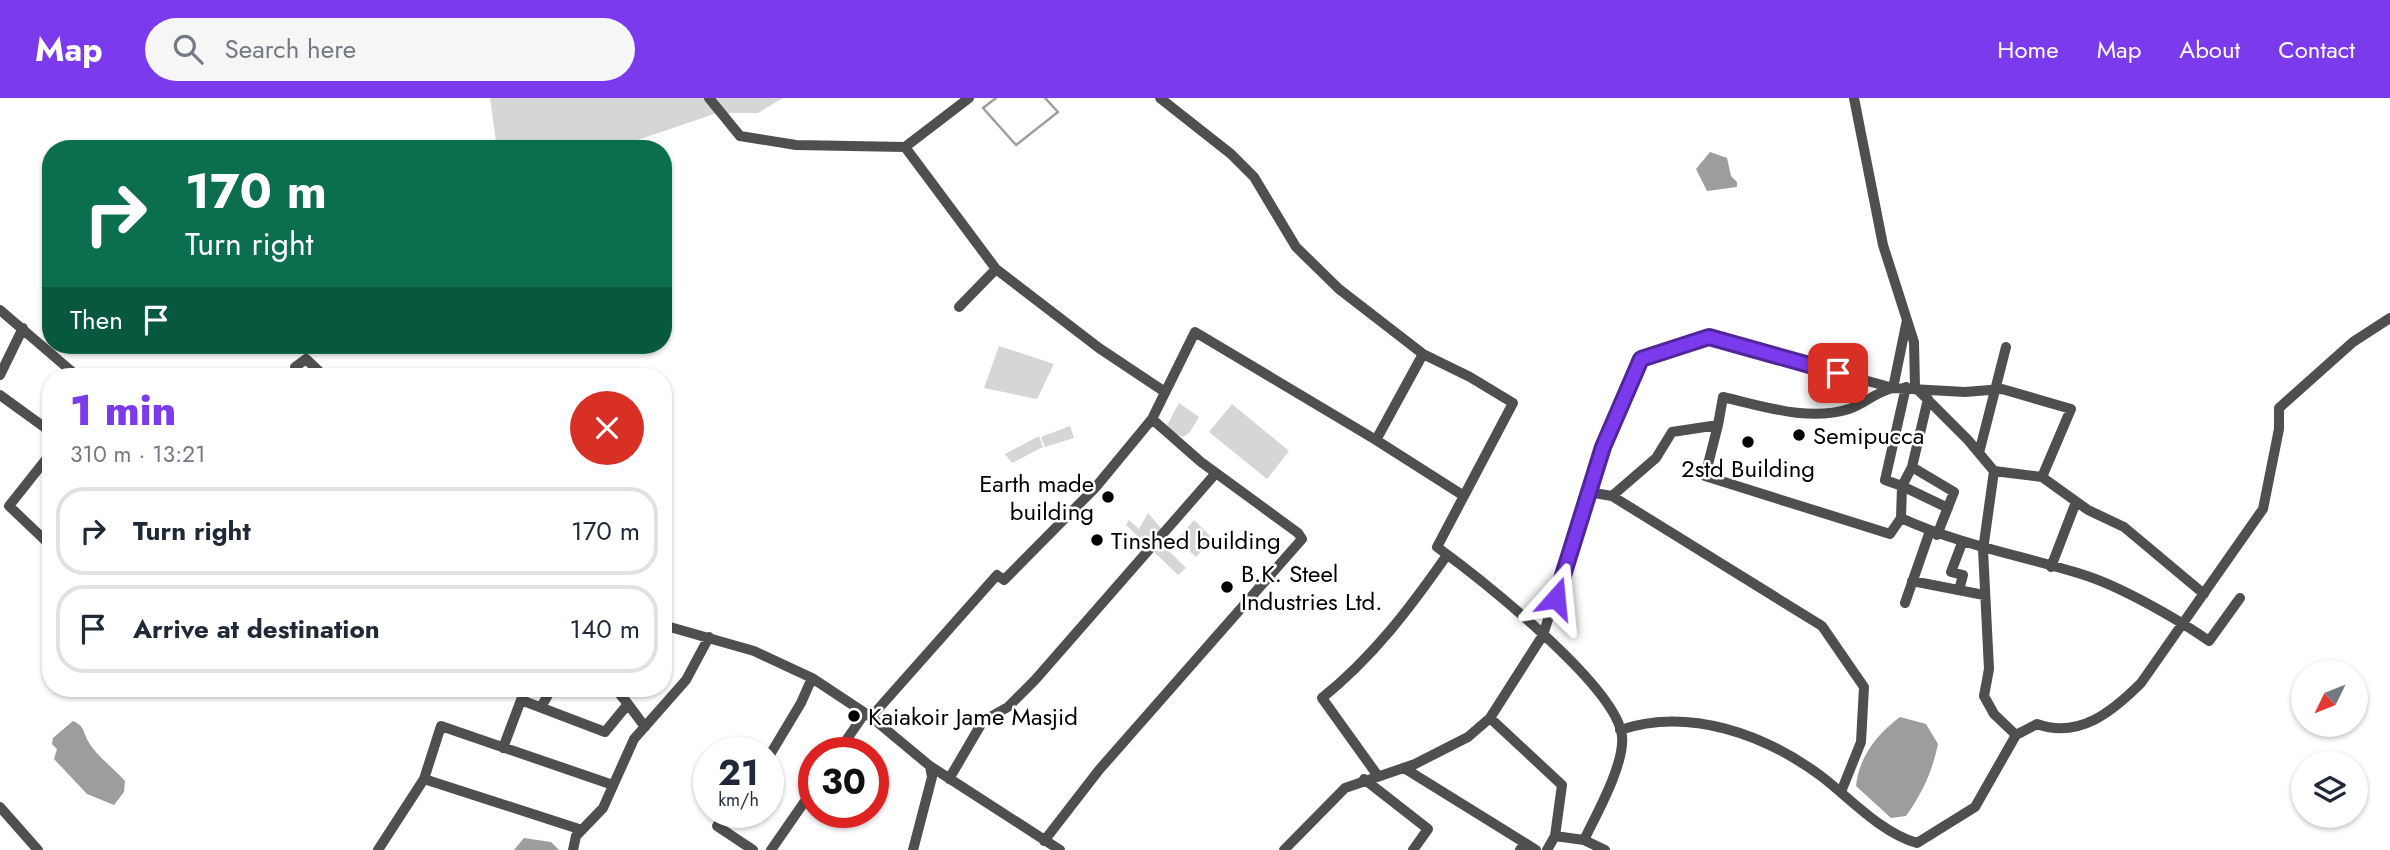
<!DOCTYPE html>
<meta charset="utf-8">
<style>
:root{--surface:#fff;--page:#f6f6f7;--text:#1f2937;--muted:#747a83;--line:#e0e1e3;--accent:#7c3aed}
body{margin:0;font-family:Jost,sans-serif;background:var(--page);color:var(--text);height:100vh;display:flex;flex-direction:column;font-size:26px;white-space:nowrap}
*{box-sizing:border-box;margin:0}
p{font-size:23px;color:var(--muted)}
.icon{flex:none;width:38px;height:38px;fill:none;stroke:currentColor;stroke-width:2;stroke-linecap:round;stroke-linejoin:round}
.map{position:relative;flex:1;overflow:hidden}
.drawer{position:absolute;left:42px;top:270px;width:630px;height:329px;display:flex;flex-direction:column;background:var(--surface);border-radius:28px;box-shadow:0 2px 5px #0004}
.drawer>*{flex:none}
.banner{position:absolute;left:42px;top:42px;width:630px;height:214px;border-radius:28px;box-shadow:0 2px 5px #0004;background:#0b6e4f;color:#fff;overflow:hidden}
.needle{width:46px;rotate:227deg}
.buttons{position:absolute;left:2291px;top:562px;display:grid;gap:14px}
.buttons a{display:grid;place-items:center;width:77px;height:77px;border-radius:50%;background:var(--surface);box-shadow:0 2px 5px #0004;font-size:35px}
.speed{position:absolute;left:693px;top:639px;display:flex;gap:14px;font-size:35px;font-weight:700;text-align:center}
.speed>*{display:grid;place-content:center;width:91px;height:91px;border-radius:50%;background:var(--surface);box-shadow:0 2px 5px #0004;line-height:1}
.speed small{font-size:18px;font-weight:400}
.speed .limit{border:10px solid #d22;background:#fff;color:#111}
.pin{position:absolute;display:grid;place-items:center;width:60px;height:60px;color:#fff;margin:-30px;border-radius:14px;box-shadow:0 4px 10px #0006}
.me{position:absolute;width:77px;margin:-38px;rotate:18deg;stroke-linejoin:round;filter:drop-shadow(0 0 5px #0008)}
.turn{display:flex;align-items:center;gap:24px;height:147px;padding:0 28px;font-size:32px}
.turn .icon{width:91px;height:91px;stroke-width:2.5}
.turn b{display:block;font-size:49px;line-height:60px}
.then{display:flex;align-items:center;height:66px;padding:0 28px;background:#0003;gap:14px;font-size:26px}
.round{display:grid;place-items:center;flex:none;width:74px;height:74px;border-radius:37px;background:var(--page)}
.head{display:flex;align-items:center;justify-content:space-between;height:119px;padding:0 28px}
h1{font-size:42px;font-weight:800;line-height:52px;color:var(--accent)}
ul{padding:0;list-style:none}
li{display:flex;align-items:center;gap:21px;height:88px;margin:0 14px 10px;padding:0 14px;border:4px solid var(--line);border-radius:28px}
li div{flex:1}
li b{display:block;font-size:26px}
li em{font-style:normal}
header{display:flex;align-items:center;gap:42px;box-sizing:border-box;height:98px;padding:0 35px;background:var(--accent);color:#fff}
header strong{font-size:33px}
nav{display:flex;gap:38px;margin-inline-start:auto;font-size:24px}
.search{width:490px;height:63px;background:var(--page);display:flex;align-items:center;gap:18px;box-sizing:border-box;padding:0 24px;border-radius:38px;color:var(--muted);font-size:26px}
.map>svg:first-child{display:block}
.green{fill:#d6d6d6}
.water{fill:#9d9d9d}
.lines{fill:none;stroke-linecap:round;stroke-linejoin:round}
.stream{stroke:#9d9d9d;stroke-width:2.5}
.minor{stroke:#4f4f4f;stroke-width:10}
.route-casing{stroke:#51269a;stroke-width:18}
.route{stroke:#7c3aed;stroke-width:12}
.poi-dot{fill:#000;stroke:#fff;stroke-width:2.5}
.labels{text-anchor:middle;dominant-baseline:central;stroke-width:5;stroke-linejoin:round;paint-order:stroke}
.poi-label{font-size:24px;fill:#000;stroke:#fff;text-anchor:start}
</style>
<header>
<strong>Map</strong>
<div class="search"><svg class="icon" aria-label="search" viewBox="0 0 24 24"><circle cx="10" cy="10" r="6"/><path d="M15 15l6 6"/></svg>Search here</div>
<nav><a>Home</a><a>Map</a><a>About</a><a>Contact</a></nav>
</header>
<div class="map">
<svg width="2390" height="752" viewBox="0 0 2390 752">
<rect width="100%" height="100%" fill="#fff"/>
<path class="green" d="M 490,0 L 783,0 L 758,15 L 717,15 L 617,49 L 497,51 Z
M 999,248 L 1054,266 L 1037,301 L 984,290 Z
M 1179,305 L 1199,319 L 1190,334 L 1183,339 L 1165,331 Z
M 1232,306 L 1289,353 L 1267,381 L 1209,334 Z
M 1070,328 L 1074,340 L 1045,349 L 1041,339 Z
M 1039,338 L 1043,349 L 1012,365 L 1005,356 Z
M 1148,415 L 1168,438 L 1169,453 L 1186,470 L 1178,477 L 1126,427 L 1129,422 L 1139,431 Z
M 1194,422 L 1213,441 L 1196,459 L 1177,442 Z"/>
<path class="water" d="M 1710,54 L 1727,60 L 1731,78 L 1737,84 L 1737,89 L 1707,93 L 1696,71 Z
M 1900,619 L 1926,626 L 1938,646 C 1932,674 1923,694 1906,718 L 1891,720 L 1856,688 C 1859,659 1877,636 1900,619 Z
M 73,623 C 85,628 83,634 88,643 C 95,656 113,670 125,683 L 124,694 L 114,707 L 87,696 L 54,661 L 57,651 L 52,646 L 53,640 Z
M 524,740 L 551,744 L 559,752 L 514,752 Z"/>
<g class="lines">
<path class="stream" d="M 996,0 L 983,10 L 1016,47 L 1058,14 L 1045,0"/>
<path class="minor" d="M 709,0 L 740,38 L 796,47 L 905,49 L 969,0
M 1160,0 L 1231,56 L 1254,79 L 1296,149 L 1339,191 L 1423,256 L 1470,279 L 1513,305 L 1437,449 C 1478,479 1617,588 1622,638 C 1625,666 1596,717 1584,742
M 1854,0 L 1883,147 L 1914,244 L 1915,289 L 1968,342 L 1994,373 L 1983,452 L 1989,571 L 1984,598 L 1994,616 L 2016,637
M 905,49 L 996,171
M 959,209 L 996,171 L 1099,250 L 1165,294
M 0,212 L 77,278
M 1907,222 L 1893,290 L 1965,294 L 2002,291 L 2071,311 L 2042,379 L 1994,373
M 1423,256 L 1376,342 L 1464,398
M 0,277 L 23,230
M 301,278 L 295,269 L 306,261 L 324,278
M 0,297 L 51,334
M 1928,301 L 1912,369 L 1954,394 L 1937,437
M 1152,321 L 1195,234 L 1376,342
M 51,355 L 9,408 L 51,448
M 1979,355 L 2006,249
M 1912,369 L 1902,388 L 1948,410
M 2042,379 L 2088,412 L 2124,429 L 2204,496
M 1588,394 L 1612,398 L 1656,360 L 1672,334 L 1718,327 L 1705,378 L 1890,436 L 1901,420 C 1960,447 2020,457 2081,476 C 2118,487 2178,521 2209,543 L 2240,500
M 1612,398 L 1822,528 L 1864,589 L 1861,644 L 1841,694
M 1901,420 L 1902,388 L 1885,382 L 1906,289
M 2051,469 L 2076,404
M 1912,483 L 1984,497
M 1959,492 L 1963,477 L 1951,474 L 1962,445
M 1905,505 L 1930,433
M 663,527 L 754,553 L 812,580 L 871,619 L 930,668 L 1060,752
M 615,590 L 628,606
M 541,609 L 552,590
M 871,619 L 997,477 L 1004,482 L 1095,390 L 1152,321 L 1201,364 L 1298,435 L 1302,441 L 1099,672 L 1044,743
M 1620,632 C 1689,609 1764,636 1821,678 C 1851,701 1880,734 1917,745 L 1975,709 L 2016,637 L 2037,626 C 2079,641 2112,614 2141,585 L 2263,411 L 2279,331 L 2279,310 L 2353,244 L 2390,220
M 503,650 L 521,602 L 605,634 L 628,606 L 645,629
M 838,654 L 865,615
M 768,660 L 801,605 L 812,580
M 1404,670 L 1525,745
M 1378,678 L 1322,600 C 1373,559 1410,510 1447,457
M 949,681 L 983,623 L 1008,609 L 1035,582 L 1216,375
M 1364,681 L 1428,731 L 1413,752
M 0,709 L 38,752
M 728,714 L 717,728 L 753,752
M 582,732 L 424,681 L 441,628 L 613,687
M 1555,738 L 1584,742 L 1605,752
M 378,752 L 424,681
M 573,752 L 576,738 L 603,710 L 634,641 L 686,582 L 709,539
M 771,752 L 814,690
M 913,752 L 932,679 L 930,668
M 1284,752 L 1345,690 L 1415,666 L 1468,639 L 1490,620
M 1520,752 L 1525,745 L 1536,752
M 1547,752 L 1555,738 L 1562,687 L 1490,620 L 1543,537 L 1603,349 L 1641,261 L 1709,239 L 1893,290 C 1876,294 1864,306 1849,311 C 1808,324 1763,308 1723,299 L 1718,327"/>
</g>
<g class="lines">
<g class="route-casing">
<path id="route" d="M 1556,500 L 1603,349 L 1641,261 L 1709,239 L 1838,275"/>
</g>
<use href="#route" class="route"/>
</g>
<g class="poi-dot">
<circle cx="1799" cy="337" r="7"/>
<circle cx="1748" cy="344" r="7"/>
<circle cx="1108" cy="399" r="7"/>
<circle cx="1097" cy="442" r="7"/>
<circle cx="1227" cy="489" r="7"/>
<circle cx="854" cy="618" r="7"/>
</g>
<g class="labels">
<g class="poi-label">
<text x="1813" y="337">Semipucca</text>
<text x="1748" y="370" text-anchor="middle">2std Building</text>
<text x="1094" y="385" text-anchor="end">Earth made<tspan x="1094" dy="28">building</tspan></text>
<text x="1111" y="442">Tinshed building</text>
<text x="1241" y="475">B.K. Steel<tspan x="1241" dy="28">Industries Ltd.</tspan></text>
<text x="868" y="618">Kaiakoir Jame Masjid</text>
</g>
</g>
</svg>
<div class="buttons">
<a><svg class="needle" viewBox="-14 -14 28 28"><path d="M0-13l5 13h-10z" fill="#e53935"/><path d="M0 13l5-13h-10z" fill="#747a83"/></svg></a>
<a><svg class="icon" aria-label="layers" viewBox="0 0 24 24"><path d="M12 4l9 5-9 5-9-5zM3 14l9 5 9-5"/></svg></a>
</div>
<div class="speed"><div>21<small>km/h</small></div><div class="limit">30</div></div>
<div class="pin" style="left:1838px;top:275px;background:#d93025"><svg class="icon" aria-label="arrive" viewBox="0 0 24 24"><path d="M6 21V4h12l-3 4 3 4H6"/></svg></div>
<svg class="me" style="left:1556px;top:500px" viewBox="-20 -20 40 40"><path d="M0-17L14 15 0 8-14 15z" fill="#7c3aed" stroke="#fff" stroke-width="4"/></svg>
<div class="banner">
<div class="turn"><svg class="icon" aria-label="right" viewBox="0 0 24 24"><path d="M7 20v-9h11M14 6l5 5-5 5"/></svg><div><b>170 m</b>Turn right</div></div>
<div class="then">Then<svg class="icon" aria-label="arrive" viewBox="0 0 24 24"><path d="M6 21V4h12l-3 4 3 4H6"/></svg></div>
</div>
<section class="drawer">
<div class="head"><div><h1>1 min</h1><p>310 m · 13:21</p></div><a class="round" style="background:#d93025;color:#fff"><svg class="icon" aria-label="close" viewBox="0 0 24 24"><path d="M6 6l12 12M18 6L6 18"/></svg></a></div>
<ul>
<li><svg class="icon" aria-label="right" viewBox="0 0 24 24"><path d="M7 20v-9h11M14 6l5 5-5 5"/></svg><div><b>Turn right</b></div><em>170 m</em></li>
<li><svg class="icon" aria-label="arrive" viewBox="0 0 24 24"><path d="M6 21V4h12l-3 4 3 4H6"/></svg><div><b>Arrive at destination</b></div><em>140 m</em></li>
</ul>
</section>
</div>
